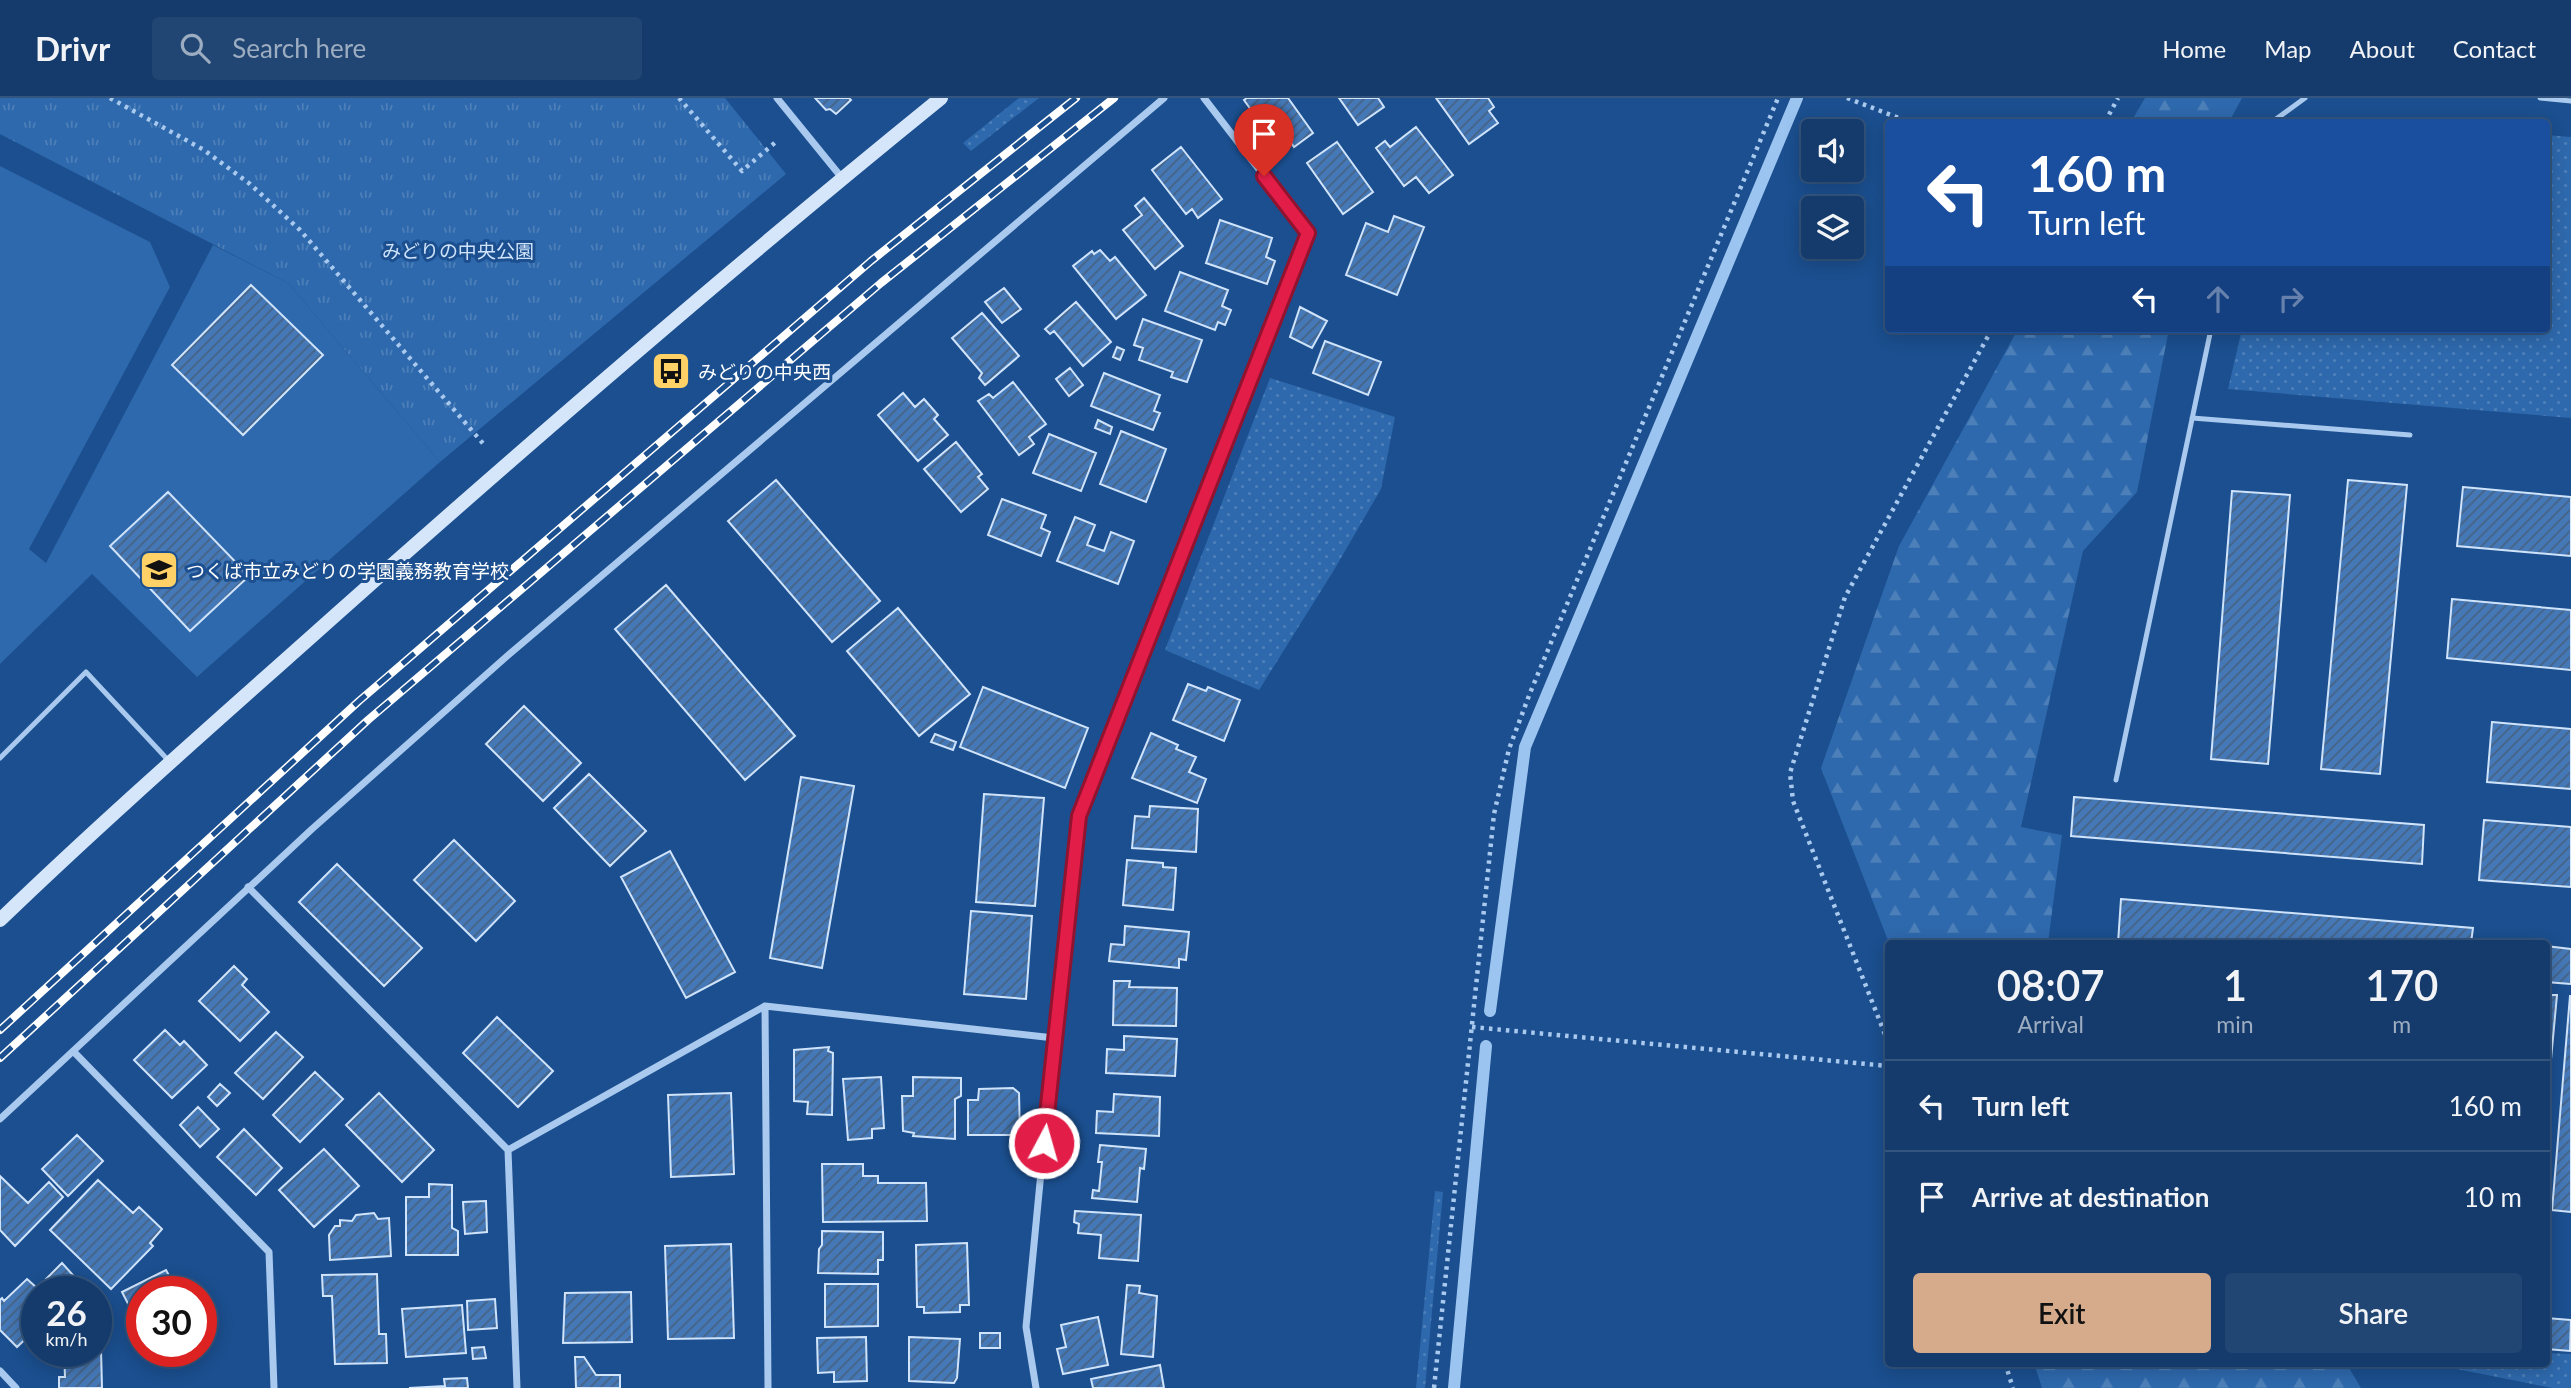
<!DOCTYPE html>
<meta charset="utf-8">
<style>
:root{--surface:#143b6b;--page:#214673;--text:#f1f3f6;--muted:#9dadc1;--line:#33557e;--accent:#d6ab8b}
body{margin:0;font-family:Lato,"Noto Sans JP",sans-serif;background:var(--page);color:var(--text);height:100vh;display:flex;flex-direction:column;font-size:26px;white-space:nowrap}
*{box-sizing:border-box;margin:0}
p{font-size:23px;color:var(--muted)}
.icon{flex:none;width:38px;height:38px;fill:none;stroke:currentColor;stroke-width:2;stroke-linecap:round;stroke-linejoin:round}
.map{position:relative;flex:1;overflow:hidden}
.side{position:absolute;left:1885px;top:842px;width:665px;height:427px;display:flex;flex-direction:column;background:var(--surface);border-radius:7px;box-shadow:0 4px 18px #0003,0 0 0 2px var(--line)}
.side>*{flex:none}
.top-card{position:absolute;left:1885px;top:21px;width:665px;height:214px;border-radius:7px;box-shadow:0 4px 18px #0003,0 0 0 2px var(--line);background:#1a4fa0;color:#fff;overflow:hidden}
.tools{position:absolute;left:1801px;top:21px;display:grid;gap:14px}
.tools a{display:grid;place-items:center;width:63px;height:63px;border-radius:7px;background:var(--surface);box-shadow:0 4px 18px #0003,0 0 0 2px var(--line);font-size:35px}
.speed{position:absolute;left:21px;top:1178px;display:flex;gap:14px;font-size:35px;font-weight:700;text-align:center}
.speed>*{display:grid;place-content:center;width:91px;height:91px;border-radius:50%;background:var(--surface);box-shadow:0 4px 18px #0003,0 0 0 2px var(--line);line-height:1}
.speed small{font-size:18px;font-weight:400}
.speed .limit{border:10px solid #d22;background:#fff;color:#111}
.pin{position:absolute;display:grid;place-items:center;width:60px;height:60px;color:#fff;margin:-72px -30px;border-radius:50% 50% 50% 0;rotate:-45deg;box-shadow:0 0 7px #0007}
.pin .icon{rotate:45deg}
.me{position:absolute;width:77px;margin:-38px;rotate:6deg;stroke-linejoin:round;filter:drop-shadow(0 0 5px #0008)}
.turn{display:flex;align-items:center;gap:24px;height:147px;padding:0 28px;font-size:32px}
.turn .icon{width:91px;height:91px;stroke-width:2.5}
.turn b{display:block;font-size:49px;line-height:60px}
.lanes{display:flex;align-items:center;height:66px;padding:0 28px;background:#0003;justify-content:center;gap:35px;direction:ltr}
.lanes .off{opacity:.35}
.eta{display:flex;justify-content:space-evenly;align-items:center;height:119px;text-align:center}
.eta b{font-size:42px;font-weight:600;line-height:49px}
.button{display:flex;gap:14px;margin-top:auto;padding:14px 28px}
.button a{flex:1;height:80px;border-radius:7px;background:var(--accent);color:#111;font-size:28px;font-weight:600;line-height:80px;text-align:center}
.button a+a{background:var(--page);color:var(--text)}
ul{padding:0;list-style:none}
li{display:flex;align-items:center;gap:21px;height:91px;padding:0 28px;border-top:2px solid var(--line)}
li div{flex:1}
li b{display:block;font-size:26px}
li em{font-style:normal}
header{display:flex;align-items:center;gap:42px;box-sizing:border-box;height:98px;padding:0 35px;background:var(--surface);border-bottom:2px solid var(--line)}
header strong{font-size:33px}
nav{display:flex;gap:38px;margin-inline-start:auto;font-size:24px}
.search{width:490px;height:63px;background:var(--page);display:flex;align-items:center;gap:18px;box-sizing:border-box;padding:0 24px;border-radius:7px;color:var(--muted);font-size:26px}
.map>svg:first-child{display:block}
.grass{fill:url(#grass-dots)}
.forest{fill:url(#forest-firs)}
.park{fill:url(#park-tufts)}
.pitch{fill:#2e69ad}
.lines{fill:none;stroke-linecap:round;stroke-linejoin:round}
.stream{stroke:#9cc4f0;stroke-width:12}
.building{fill:url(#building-hatch);stroke:#cfe3fa;stroke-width:2}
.path{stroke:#a9c9ee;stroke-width:4.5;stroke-dasharray:3.5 5;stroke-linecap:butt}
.lane{stroke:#a9c9ee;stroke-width:5}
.street{stroke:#a9c9ee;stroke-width:7}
.secondary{stroke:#d6e6fa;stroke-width:14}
.rail-casing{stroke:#fff;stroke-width:8}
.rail{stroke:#1b4f8f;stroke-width:5;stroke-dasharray:16;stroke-linecap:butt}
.route-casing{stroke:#92132f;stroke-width:18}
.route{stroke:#e11d48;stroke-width:12}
.labels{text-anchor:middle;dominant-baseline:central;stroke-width:6;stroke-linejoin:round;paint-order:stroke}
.park-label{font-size:19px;fill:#cfe3fa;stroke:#1b4f8f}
.poi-label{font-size:19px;fill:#fff;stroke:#1b4f8f;text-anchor:start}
</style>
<header>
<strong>Drivr</strong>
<div class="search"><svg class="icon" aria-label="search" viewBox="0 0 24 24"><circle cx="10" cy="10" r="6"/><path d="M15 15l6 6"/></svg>Search here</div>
<nav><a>Home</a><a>Map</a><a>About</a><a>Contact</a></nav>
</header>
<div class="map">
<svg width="2571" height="1290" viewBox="0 0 2571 1290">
<defs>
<pattern id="grass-dots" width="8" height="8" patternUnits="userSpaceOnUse" patternTransform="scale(1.75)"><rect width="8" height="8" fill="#2e69ad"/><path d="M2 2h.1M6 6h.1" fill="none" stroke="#4d80b9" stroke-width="1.8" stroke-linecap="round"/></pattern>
<pattern id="forest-firs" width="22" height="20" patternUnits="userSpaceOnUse" patternTransform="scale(1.75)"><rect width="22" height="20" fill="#2e69ad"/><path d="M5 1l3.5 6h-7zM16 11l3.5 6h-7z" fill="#4d80b9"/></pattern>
<pattern id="park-tufts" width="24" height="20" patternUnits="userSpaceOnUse" patternTransform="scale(1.75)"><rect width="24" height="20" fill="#2e69ad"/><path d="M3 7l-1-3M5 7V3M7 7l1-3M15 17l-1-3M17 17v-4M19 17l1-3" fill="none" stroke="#4d80b9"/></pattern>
<pattern id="building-hatch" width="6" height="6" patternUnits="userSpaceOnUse" patternTransform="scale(1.75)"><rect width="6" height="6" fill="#4478b7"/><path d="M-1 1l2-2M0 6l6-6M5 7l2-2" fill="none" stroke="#486282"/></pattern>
</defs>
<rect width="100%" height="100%" fill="#1b4f8f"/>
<path class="grass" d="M 1019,0 L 1039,0 L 971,53 L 963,45 Z
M 2546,37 L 2571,39 L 2571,320 L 2228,291 L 2242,231 L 2546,231 Z
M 1270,280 L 1395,319 L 1381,391 L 1334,472 L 1259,592 L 1165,552 Z
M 1435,1093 L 1443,1094 L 1425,1290 L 1416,1290 Z
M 2546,1255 L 2571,1256 L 2571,1290 L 2552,1290 L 2427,1265 L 2546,1265 Z"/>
<path class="forest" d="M 2145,0 L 2242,0 L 2229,24 L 2131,24 Z
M 2018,231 L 2169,231 L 2137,394 L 2083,453 L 2021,729 L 2062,737 L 2048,845 L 1889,845 L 1821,670 L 1899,448 Z
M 2034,1265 L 2346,1265 L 2361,1290 L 2042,1290 Z"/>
<path class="park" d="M 0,0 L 725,0 L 786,76 L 440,364 L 288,185 L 0,36 Z"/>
<path class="pitch" d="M 0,68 L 150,144 L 170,189 L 29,451 L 46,465 L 213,147 L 288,185 L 440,364 L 197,579 L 92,476 L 0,566 Z"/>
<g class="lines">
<path class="stream" d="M 1490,913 L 1525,649 L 1797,0
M 1454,1290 L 1486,948"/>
</g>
<path class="building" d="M 815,0 L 849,0 L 851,2 L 836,16 L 830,11 L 826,12 Z
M 1247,0 L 1288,0 L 1313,35 L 1294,49 L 1287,39 L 1276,47 L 1244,2 Z
M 1339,0 L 1378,0 L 1384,9 L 1358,27 Z
M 1436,0 L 1488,0 L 1494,9 L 1489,13 L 1498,25 L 1469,46 Z
M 1416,29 L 1453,77 L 1429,95 L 1416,79 L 1404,88 L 1376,50 L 1385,43 L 1390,49 Z
M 1337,44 L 1373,94 L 1343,116 L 1307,65 Z
M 1181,49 L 1222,101 L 1198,120 L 1192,111 L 1186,116 L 1152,72 Z
M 1144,100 L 1183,148 L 1155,171 L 1123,132 L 1142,117 L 1135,108 Z
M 1394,118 L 1424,129 L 1397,197 L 1346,177 L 1366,125 L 1388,134 Z
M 1220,122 L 1272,140 L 1266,159 L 1275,163 L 1267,186 L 1206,165 Z
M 1100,152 L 1110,163 L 1115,159 L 1146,197 L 1116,221 L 1073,168 L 1092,153 L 1094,156 Z
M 1180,174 L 1228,192 L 1222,208 L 1231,212 L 1225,227 L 1218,224 L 1215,232 L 1165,213 Z
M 251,187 L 323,257 L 243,337 L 172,267 Z
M 1004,190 L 1021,211 L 1002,225 L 985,204 Z
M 1076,204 L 1111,244 L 1083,268 L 1054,233 L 1050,236 L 1045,231 Z
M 1300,209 L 1327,223 L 1312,250 L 1290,239 Z
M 982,215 L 1019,258 L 985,287 L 979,280 L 982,275 L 952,240 Z
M 1143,221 L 1202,242 L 1187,284 L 1171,279 L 1173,274 L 1139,262 L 1143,250 L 1134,247 Z
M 1325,243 L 1381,264 L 1368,297 L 1313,275 Z
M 1117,249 L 1124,252 L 1120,262 L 1113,259 Z
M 1070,270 L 1083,287 L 1069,298 L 1056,281 Z
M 1104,275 L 1160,297 L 1154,313 L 1160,315 L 1153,332 L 1091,308 Z
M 1013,284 L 1046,326 L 1029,339 L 1034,346 L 1019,357 L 978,303 L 989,296 L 993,300 Z
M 903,295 L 915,309 L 924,301 L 938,317 L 934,321 L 948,337 L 918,363 L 878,317 Z
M 1098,322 L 1112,329 L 1110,336 L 1095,330 Z
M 1121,333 L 1166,351 L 1146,404 L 1100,386 Z
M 1049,336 L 1096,355 L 1081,393 L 1033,375 Z
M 956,344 L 982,376 L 978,379 L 988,391 L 961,414 L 924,371 Z
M 776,382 L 880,503 L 832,544 L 728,423 Z
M 2348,382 L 2407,387 L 2380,676 L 2321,671 Z
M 2463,389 L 2571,399 L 2571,458 L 2457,448 Z
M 2232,393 L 2290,397 L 2268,666 L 2211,661 Z
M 168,394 L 249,478 L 190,533 L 110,448 Z
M 1002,401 L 1046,417 L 1041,430 L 1050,434 L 1041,458 L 988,437 Z
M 1075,419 L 1095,427 L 1087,447 L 1104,453 L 1111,434 L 1134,443 L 1118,486 L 1057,463 Z
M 666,487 L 795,638 L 745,682 L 615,531 Z
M 2452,501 L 2571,512 L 2571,572 L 2447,560 Z
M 898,510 L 970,596 L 919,638 L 847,553 Z
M 1188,586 L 1206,593 L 1208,589 L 1240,602 L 1224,643 L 1173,622 Z
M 983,589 L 1088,630 L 1065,690 L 960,649 Z
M 524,608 L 581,665 L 543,703 L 486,646 Z
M 2492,624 L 2571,631 L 2571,691 L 2487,684 Z
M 1151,635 L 1178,647 L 1176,651 L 1196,659 L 1189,674 L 1206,681 L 1197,705 L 1132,680 Z
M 935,636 L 956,644 L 953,652 L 931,644 Z
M 589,676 L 646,733 L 610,768 L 554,710 Z
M 801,679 L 854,688 L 822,870 L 770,860 Z
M 984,696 L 1044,700 L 1035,808 L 976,804 Z
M 2074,699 L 2424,727 L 2422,766 L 2071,738 Z
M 1150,708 L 1198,711 L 1196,754 L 1132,750 L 1135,718 L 1149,719 Z
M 2484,722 L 2571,729 L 2571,789 L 2479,782 Z
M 454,742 L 515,803 L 476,843 L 414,782 Z
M 670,753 L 735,874 L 686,900 L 621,779 Z
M 1127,762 L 1163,765 L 1163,769 L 1176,770 L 1173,812 L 1123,807 Z
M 337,766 L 422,850 L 384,888 L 299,804 Z
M 2121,801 L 2473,830 L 2471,845 L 2118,845 Z
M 971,813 L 1032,818 L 1026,901 L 964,896 Z
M 1125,828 L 1189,834 L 1186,862 L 1179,861 L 1179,870 L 1109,863 L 1111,846 L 1124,847 Z
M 2546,848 L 2571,851 L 2571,886 L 2546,884 Z
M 234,868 L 247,881 L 242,887 L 269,914 L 240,943 L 199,903 Z
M 1114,883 L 1130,883 L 1129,889 L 1177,890 L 1176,928 L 1113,927 Z
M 2546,897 L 2557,897 L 2546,1015 Z
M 2570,898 L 2571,898 L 2571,1114 L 2552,1112 Z
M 497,919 L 553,973 L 518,1009 L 463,955 Z
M 165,932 L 180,947 L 184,943 L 207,967 L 172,1000 L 134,962 Z
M 276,934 L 303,959 L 263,1001 L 235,975 Z
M 1124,938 L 1177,941 L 1175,978 L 1106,975 L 1107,951 L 1124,952 Z
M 829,949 L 828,953 L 833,955 L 832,1017 L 807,1016 L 808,1004 L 794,1003 L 794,952 Z
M 315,974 L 343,1001 L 300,1044 L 273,1017 Z
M 881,979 L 884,1030 L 872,1031 L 872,1040 L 848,1042 L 843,981 Z
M 913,979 L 961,980 L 961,998 L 955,1001 L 955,1041 L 913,1038 L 914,1035 L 903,1033 L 902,998 L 913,998 Z
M 220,986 L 230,995 L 217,1008 L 208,999 Z
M 1013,990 L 1019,995 L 1020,1037 L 968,1037 L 968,1002 L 978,1002 L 979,991 Z
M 379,995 L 434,1052 L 402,1084 L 346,1027 Z
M 731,995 L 734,1076 L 671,1079 L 668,997 Z
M 1114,996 L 1160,999 L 1159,1038 L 1096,1035 L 1097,1013 L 1113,1014 Z
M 198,1009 L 219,1031 L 200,1049 L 180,1027 Z
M 244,1031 L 282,1070 L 256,1097 L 217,1059 Z
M 77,1037 L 103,1063 L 68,1098 L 42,1071 Z
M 1100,1047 L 1146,1051 L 1144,1071 L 1140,1070 L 1137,1104 L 1092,1100 L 1093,1092 L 1099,1093 L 1102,1064 L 1098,1064 Z
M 324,1051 L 359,1088 L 314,1129 L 279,1092 Z
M 822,1066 L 863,1066 L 863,1078 L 878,1078 L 878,1085 L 926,1085 L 927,1123 L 823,1124 Z
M 0,1078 L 28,1105 L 49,1084 L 63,1099 L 15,1148 L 0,1132 Z
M 98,1082 L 133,1115 L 139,1109 L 162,1131 L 150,1145 L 153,1148 L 111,1191 L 50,1132 Z
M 429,1086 L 452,1087 L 452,1130 L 458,1133 L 458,1157 L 406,1157 L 406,1099 L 429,1099 Z
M 486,1103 L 487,1134 L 465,1136 L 463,1104 Z
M 1075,1113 L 1141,1117 L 1138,1163 L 1099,1160 L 1101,1137 L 1078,1135 L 1079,1126 L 1074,1124 Z
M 374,1115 L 378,1121 L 389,1120 L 391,1158 L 330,1162 L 329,1137 L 335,1128 L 340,1128 L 340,1122 L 352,1123 L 356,1117 Z
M 822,1133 L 883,1134 L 883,1162 L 878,1162 L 878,1176 L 818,1175 L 819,1151 L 822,1147 Z
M 967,1145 L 969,1207 L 960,1207 L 960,1214 L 924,1215 L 924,1209 L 917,1209 L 916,1147 Z
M 731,1146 L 734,1240 L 668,1241 L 665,1148 Z
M 62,1165 L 81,1186 L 73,1194 L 57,1194 L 46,1181 Z
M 166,1172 L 178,1194 L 142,1194 L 142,1233 L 122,1194 Z
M 377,1176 L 379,1236 L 386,1236 L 387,1265 L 335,1266 L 332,1198 L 323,1198 L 322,1177 Z
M 27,1181 L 37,1190 L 43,1184 L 52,1194 L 37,1194 L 37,1230 L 17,1249 L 0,1232 L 0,1202 L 2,1200 L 4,1203 Z
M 825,1186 L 878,1186 L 878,1228 L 825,1229 Z
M 1127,1187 L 1140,1188 L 1139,1195 L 1157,1198 L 1153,1259 L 1121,1256 Z
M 631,1194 L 632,1244 L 563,1245 L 565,1195 Z
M 495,1201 L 497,1230 L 468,1232 L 467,1203 Z
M 462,1207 L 466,1255 L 406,1259 L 402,1211 Z
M 1098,1219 L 1108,1267 L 1063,1276 L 1057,1251 L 1066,1249 L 1061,1227 Z
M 2546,1220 L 2571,1222 L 2570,1253 L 2546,1251 Z
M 980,1235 L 1000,1235 L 1000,1250 L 980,1250 Z
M 866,1239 L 867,1283 L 834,1284 L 834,1274 L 818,1275 L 817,1240 Z
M 909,1239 L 960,1241 L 957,1280 L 954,1285 L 909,1283 Z
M 484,1249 L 486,1260 L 473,1261 L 472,1250 Z
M 101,1251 L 102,1290 L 59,1290 L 59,1279 L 65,1279 L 64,1253 Z
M 575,1259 L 584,1259 L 596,1277 L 620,1277 L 620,1290 L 576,1290 Z
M 1160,1267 L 1164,1290 L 1093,1290 L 1091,1281 Z
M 467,1280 L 468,1290 L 409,1290 L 445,1288 L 444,1281 Z"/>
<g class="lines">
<path class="path" d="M 110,0 L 204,52 L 250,86 L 300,132 L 486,349
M 679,0 L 742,73 L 778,42
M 1847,0 L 1909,24
M 2105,24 L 2118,0
M 1472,929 L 1888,968
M 1888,944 L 1793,703 L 1790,675 L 1845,499 L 1992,231
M 2005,1265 L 2013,1290
M 1434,1290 L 1494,716 L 1509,651 L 1530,595 L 1778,0"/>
<path class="lane" d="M 2540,0 L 2571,3
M 2272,24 L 2305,0
M 2192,320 L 2410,337
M 0,660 L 86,574 L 168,662
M 2116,682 L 2211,231"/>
<path class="street" d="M 777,0 L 842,80
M 248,789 L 508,1052 L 517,1290
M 765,908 L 768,1290
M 74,954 L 269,1154 L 274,1290
M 0,1021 L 312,731 L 506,559 L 1164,0
M 508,1052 L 765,908 L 1054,940
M 0,1273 L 16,1290
M 1036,1290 L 1026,1229 L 1054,940 L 1079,718 L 1308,135 L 1204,0"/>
<path class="secondary" d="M 0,822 C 110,716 225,616 339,514 C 536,339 736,166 941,0"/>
<g class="rail-casing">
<path id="rail" d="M 0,932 L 359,603 L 871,163 L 1076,0
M 0,960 L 368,622 L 881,185 L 1114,0"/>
</g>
<use href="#rail" class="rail"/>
</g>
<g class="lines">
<g class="route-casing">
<path id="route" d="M 1044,1045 L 1079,718 L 1308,135 L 1264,78"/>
</g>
<use href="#route" class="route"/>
</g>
<defs>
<g id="bus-square" transform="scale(2.0125)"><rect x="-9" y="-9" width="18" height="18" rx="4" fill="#ffd166" stroke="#1b4f8f"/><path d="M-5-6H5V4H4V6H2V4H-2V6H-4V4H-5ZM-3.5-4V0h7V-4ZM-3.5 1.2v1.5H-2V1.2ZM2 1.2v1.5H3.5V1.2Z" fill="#111"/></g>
<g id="school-square" transform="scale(2.0125)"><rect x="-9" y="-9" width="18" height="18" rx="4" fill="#ffd166" stroke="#1b4f8f"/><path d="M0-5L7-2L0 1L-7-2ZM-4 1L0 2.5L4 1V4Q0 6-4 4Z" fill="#111"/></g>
</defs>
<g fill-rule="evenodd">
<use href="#bus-square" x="671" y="273"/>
<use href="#school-square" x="159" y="472"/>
</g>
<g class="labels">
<g class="park-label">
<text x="458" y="152">みどりの中央公園</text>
</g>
<g class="poi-label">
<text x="698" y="273">みどりの中央西</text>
<text x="186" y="472">つくば市立みどりの学園義務教育学校</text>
</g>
</g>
</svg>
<div class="tools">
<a><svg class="icon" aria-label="sound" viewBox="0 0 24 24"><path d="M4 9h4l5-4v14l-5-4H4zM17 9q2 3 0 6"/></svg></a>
<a><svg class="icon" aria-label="layers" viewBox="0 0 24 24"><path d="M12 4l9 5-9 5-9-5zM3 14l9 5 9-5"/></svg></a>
</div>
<div class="speed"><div>26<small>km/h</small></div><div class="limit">30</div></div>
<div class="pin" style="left:1264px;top:78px;background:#d93025"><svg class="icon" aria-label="arrive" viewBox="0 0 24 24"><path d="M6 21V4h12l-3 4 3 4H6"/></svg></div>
<svg class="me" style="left:1044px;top:1045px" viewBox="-20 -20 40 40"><circle r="17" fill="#e11d48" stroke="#fff" stroke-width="3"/><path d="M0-11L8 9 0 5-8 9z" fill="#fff"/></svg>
<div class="top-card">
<div class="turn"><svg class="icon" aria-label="left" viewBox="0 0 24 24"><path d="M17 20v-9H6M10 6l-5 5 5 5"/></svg><div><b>160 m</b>Turn left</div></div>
<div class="lanes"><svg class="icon" aria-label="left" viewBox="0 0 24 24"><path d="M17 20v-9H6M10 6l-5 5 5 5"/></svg><svg class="icon off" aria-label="ahead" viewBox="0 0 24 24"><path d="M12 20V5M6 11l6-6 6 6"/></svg><svg class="icon off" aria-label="right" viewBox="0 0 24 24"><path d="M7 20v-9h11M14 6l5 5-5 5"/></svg></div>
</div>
<section class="side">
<div class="eta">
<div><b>08:07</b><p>Arrival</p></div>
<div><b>1</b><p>min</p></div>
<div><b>170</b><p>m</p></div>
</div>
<ul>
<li><svg class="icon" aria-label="left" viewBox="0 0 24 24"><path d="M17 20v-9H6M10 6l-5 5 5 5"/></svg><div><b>Turn left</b></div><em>160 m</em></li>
<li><svg class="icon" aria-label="arrive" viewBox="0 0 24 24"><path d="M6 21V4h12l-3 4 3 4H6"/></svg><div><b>Arrive at destination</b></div><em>10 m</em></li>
</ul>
<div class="button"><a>Exit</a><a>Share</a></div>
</section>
</div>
